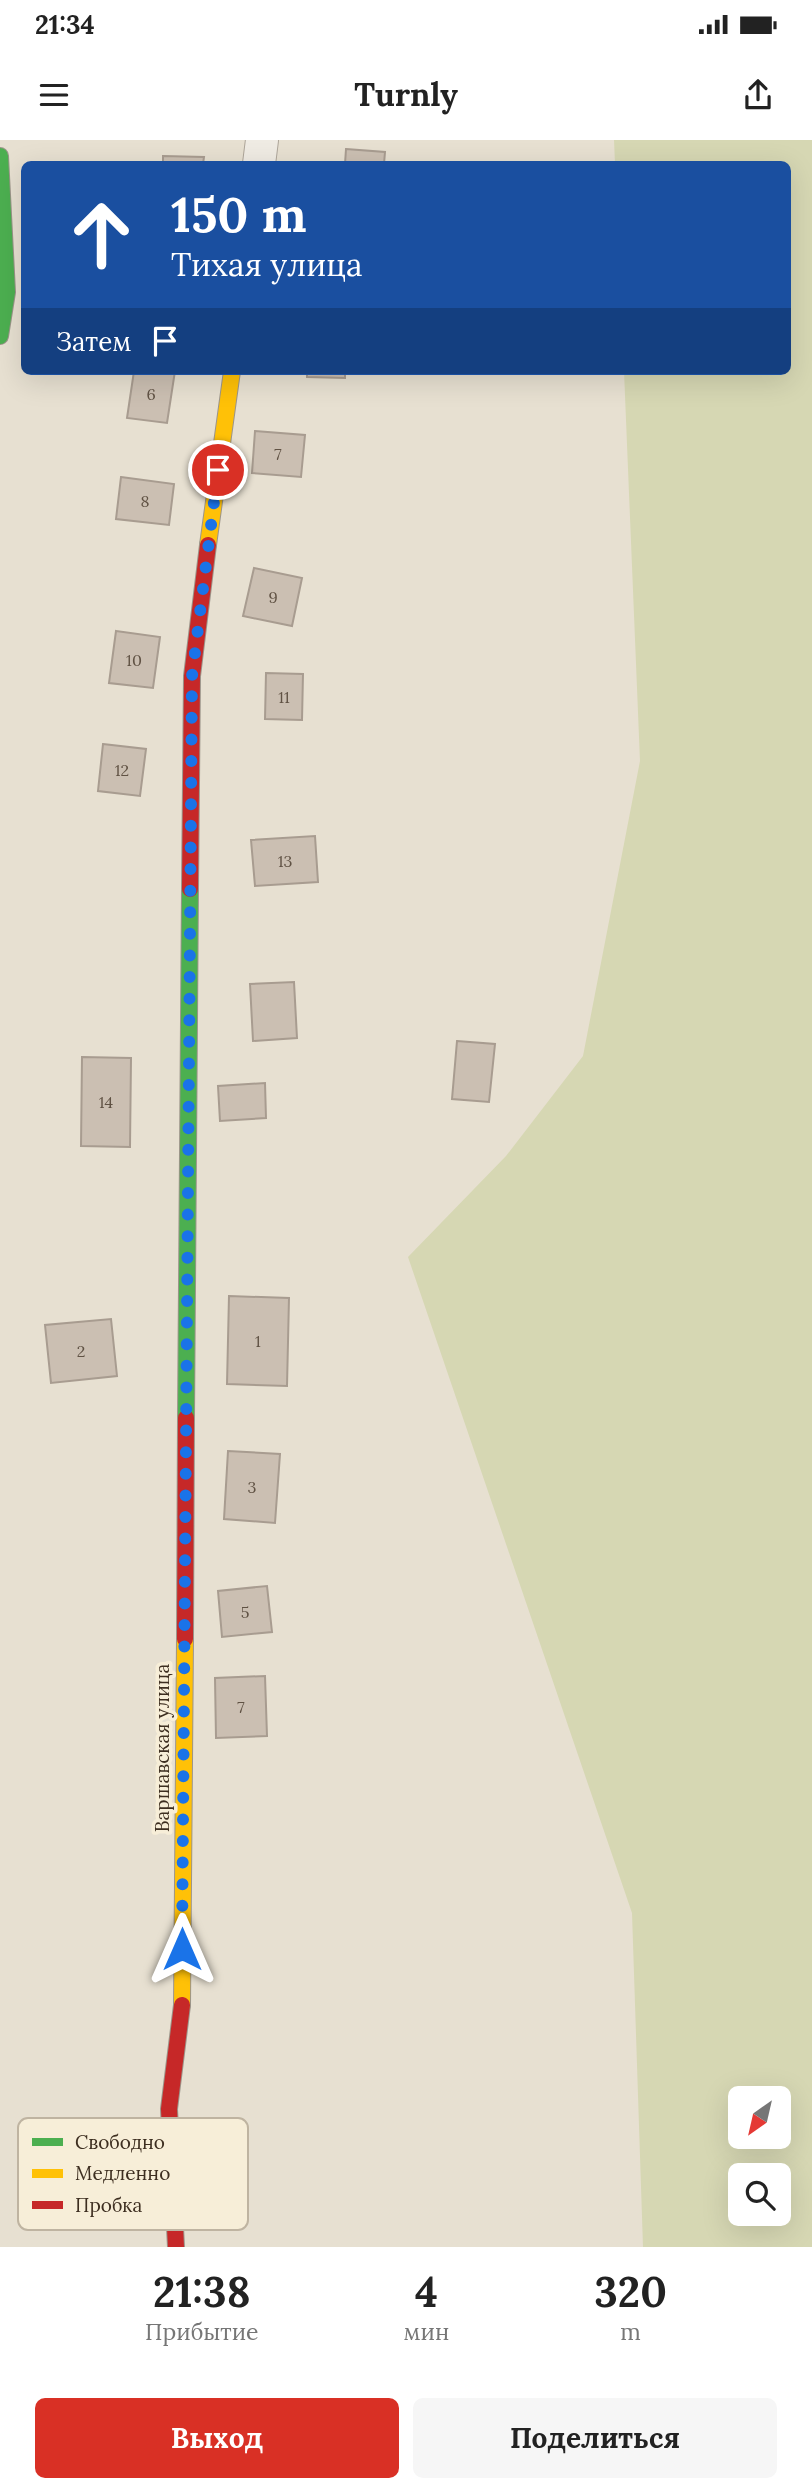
<!DOCTYPE html>
<html lang="ru">
<meta charset="utf-8">
<style>
:root{--surface:#fff;--page:#f6f6f6;--text:#222;--muted:#767676;--accent:#d93025}
body{margin:0;font-family:Lora,serif;background:var(--page);color:var(--text);height:100vh;display:flex;flex-direction:column;font-size:26px;white-space:nowrap}
*{box-sizing:border-box;margin:0}
p{font-size:23px;color:var(--muted)}
.icon{flex:none;width:38px;height:38px;fill:none;stroke:currentColor;stroke-width:2;stroke-linecap:round;stroke-linejoin:round}
.map{position:relative;height:2107px;overflow:hidden}
.side{display:flex;flex-direction:column;background:var(--surface);flex:1}
.side>*{flex:none}
.top-card{position:absolute;left:21px;top:21px;width:770px;height:214px;border-radius:10px;box-shadow:0 7px 28px #0002;background:#1a4fa0;color:#fff;overflow:hidden}
.needle{width:46px;rotate:214deg}
.fabs{position:absolute;left:728px;top:1946px;display:grid;gap:14px}
.fabs a{display:grid;place-items:center;width:63px;height:63px;border-radius:10px;background:var(--surface);box-shadow:0 7px 28px #0002;font-size:35px}
.pin{position:absolute;display:grid;place-items:center;width:60px;height:60px;color:#fff;margin:-30px;border:4px solid #fff;border-radius:50%;box-shadow:0 2px 7px #0007}
.me{position:absolute;width:77px;margin:-38px;rotate:0deg;stroke-linejoin:round;filter:drop-shadow(0 0 5px #0008)}
.turn{display:flex;align-items:center;gap:24px;height:147px;padding:0 35px;font-size:32px}
.turn .icon{width:91px;height:91px;stroke-width:2.5}
.turn b{display:block;font-size:49px;line-height:60px}
.then{display:flex;align-items:center;height:66px;padding:0 35px;background:#0003;gap:14px;font-size:26px}
.eta{display:flex;justify-content:space-evenly;align-items:center;height:119px;text-align:center}
.eta b{font-size:42px;font-weight:800;line-height:49px}
.button{display:flex;gap:14px;margin-top:auto;padding:14px 35px}
.button a{flex:1;height:80px;border-radius:10px;background:var(--accent);color:#fff;font-size:28px;font-weight:800;line-height:80px;text-align:center}
.button a+a{background:var(--page);color:var(--text)}
.status{display:flex;justify-content:space-between;align-items:center;height:49px;padding:0 35px;background:var(--surface);direction:ltr}
.status svg{height:19px;fill:currentColor}
header{display:flex;justify-content:space-between;align-items:center;height:91px;padding:0 35px;background:var(--surface);font-size:32px;font-weight:800}
.map>svg:first-child{display:block}
.green{fill:#d6d7b3;fill-rule:evenodd}
.building{fill:#cbbfb2;stroke:#a89c90;stroke-width:2}
.lines{fill:none;stroke-linecap:round;stroke-linejoin:round}
.street-casing{stroke:#ada599;stroke-width:34}
.fast-casing{stroke:#9c958a;stroke-width:18}
.slow-casing{stroke:#9c958a;stroke-width:18}
.jam-casing{stroke:#9c958a;stroke-width:18}
.street{stroke:#efebe3;stroke-width:32}
.fast{stroke:#4caf50;stroke-width:16}
.slow{stroke:#ffc107;stroke-width:16}
.jam{stroke:#c62828;stroke-width:16}
.route{stroke:#1a73e8;stroke-width:12;stroke-dasharray:0 21.6}
.labels{text-anchor:middle;dominant-baseline:central;stroke-width:7;stroke-linejoin:round;paint-order:stroke}
.number-label{font-size:16px;fill:#605244}
.street-label{font-size:19px;fill:#3d2e20;stroke:#f7eed8}
.key{fill:#f7eed8;stroke:#bfb4a1;stroke-width:2}
.key-label{font-size:19px;fill:#3d2e20}
</style>
<div class="status"><b>21:34</b><svg viewBox="0 0 49 12"><path d="M0 12V9h3v3zM5 12V6h3v6zM10 12V3h3v9zM15 12V0h3v12zM26 1h20v11H26zM47 4h2v5h-2z"/></svg></div>
<header><svg class="icon" aria-label="menu" viewBox="0 0 24 24"><path d="M4 6h16M4 12h16M4 18h16"/></svg>Turnly<svg class="icon" aria-label="share" viewBox="0 0 24 24"><path d="M12 15V3M7 8l5-5 5 5M5 13v7h14v-7"/></svg></header>
<div class="map">
<svg width="812" height="2107" viewBox="0 0 812 2107">
<rect width="100%" height="100%" fill="#e7e0d1"/>
<path class="green" d="M 614,0 L 812,0 L 812,2107 L 643,2107 L 632,1773 L 408,1117 L 506,1016 L 583,916 L 640,621 L 624,231 L 788,231 L 788,24 L 615,24 ZM 740,1958 L 779,1958 L 779,1997 L 740,1997 ZM 740,2035 L 779,2035 L 779,2074 L 740,2074 Z"/>
<path class="building" d="M 346,9 L 385,12 L 384,24 L 345,24 Z
M 163,16 L 204,17 L 203,24 L 163,24 Z
M 134,231 L 175,231 L 167,283 L 127,278 Z
M 307,231 L 345,231 L 345,238 L 307,237 Z
M 255,291 L 305,295 L 301,337 L 252,333 Z
M 121,337 L 174,344 L 169,385 L 116,379 Z
M 254,428 L 302,438 L 292,486 L 243,476 Z
M 116,491 L 160,497 L 153,548 L 109,543 Z
M 266,533 L 303,534 L 302,580 L 265,579 Z
M 103,604 L 146,609 L 140,656 L 98,651 Z
M 315,696 L 318,742 L 255,746 L 251,700 Z
M 294,842 L 297,898 L 253,901 L 250,844 Z
M 457,901 L 495,904 L 489,962 L 452,959 Z
M 82,917 L 131,918 L 130,1007 L 81,1006 Z
M 265,943 L 266,978 L 220,981 L 218,946 Z
M 229,1156 L 289,1158 L 287,1246 L 227,1244 Z
M 111,1179 L 117,1236 L 51,1243 L 45,1185 Z
M 228,1311 L 280,1314 L 275,1383 L 224,1379 Z
M 267,1446 L 272,1492 L 222,1497 L 218,1451 Z
M 265,1536 L 267,1596 L 216,1598 L 215,1538 Z"/>
<g class="lines">
<g class="street-casing">
<path id="street" d="M 259,24 L 262,0"/>
</g>
<g class="fast-casing">
<path id="fast" d="M 0,16 L 7,152 L 0,196
M 186,1278 L 190,749"/>
</g>
<g class="slow-casing">
<path id="slow" d="M 208,405 L 232,231
M 182,1865 L 185,1499"/>
</g>
<g class="jam-casing">
<path id="jam" d="M 190,749 L 192,536 L 208,405
M 185,1499 L 186,1278
M 176,2107 L 169,1969 L 182,1865"/>
</g>
<use href="#street" class="street"/>
<use href="#fast" class="fast"/>
<use href="#slow" class="slow"/>
<use href="#jam" class="jam"/>
</g>
<g class="lines">
<path class="route" d="M 182,1809 L 192,536 L 218,330"/>
</g>
<g class="labels">
<g class="number-label">
<text x="151" y="254">6</text>
<text x="278" y="314">7</text>
<text x="145" y="361">8</text>
<text x="273" y="457">9</text>
<text x="134" y="520">10</text>
<text x="284" y="557">11</text>
<text x="122" y="630">12</text>
<text x="285" y="721">13</text>
<text x="106" y="962">14</text>
<text x="258" y="1201">1</text>
<text x="81" y="1211">2</text>
<text x="252" y="1347">3</text>
<text x="245" y="1472">5</text>
<text x="241" y="1567">7</text>
</g>
<g class="street-label">
<text transform="translate(162 1608) rotate(-90)">Варшавская улица</text>
</g>
</g>
<rect x="18" y="1978" width="230" height="112" rx="10" class="key"/>
<rect x="32" y="1998" width="31" height="8" fill="#4caf50"/>
<rect x="32" y="2029" width="31" height="9" fill="#ffc107"/>
<rect x="32" y="2061" width="31" height="8" fill="#c62828"/>
<g class="key-label">
<text x="75" y="2009">Свободно</text>
<text x="75" y="2040">Медленно</text>
<text x="75" y="2072">Пробка</text>
</g>
</svg>
<div class="fabs">
<a><svg class="needle" viewBox="-14 -14 28 28"><path d="M0-13l5 13h-10z" fill="#e53935"/><path d="M0 13l5-13h-10z" fill="#767676"/></svg></a>
<a><svg class="icon" aria-label="search" viewBox="0 0 24 24"><circle cx="10" cy="10" r="6"/><path d="M15 15l6 6"/></svg></a>
</div>
<div class="pin" style="left:218px;top:330px;background:#d93025"><svg class="icon" aria-label="arrive" viewBox="0 0 24 24"><path d="M6 21V4h12l-3 4 3 4H6"/></svg></div>
<svg class="me" style="left:182px;top:1809px" viewBox="-20 -20 40 40"><path d="M0-17L14 15 0 8-14 15z" fill="#1a73e8" stroke="#fff" stroke-width="4"/></svg>
<div class="top-card">
<div class="turn"><svg class="icon" aria-label="ahead" viewBox="0 0 24 24"><path d="M12 20V5M6 11l6-6 6 6"/></svg><div><b>150 m</b>Тихая улица</div></div>
<div class="then">Затем<svg class="icon" aria-label="arrive" viewBox="0 0 24 24"><path d="M6 21V4h12l-3 4 3 4H6"/></svg></div>
</div>
</div>
<section class="side">
<div class="eta">
<div><b>21:38</b><p>Прибытие</p></div>
<div><b>4</b><p>мин</p></div>
<div><b>320</b><p>m</p></div>
</div>
<div class="button"><a>Выход</a><a>Поделиться</a></div>
</section>
